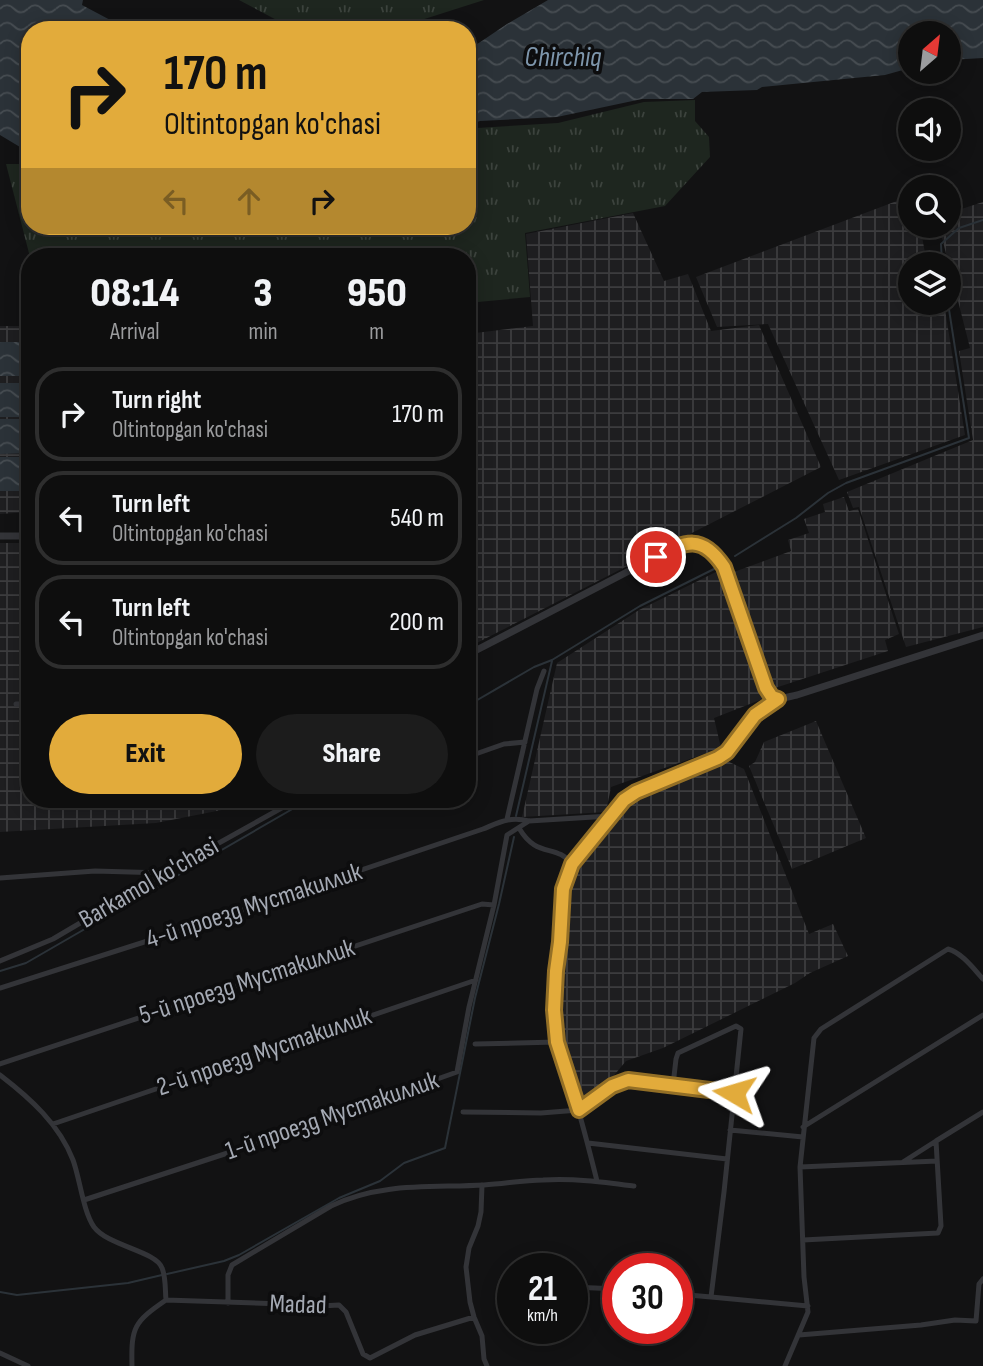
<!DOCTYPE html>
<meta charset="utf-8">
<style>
:root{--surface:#0e0e0e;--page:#1c1c1c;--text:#f1f3f6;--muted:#9b9c9e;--line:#2e2e2e;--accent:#e2ab3b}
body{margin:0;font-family:"Sofia Sans Condensed",sans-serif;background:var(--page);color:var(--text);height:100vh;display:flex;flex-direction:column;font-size:26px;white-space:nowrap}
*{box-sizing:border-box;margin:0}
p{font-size:23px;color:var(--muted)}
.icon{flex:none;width:38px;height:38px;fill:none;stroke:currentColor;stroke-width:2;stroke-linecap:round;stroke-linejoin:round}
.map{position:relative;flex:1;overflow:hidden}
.sheet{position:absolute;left:21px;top:248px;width:455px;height:560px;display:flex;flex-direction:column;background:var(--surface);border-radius:28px;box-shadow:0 4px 18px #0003,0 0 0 2px var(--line)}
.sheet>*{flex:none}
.hud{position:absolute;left:21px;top:21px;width:455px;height:214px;border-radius:28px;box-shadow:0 4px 18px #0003,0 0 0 2px var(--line);background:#e2ab3b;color:#111;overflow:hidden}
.needle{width:46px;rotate:28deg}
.buttons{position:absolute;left:898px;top:21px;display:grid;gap:14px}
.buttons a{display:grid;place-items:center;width:63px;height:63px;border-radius:50%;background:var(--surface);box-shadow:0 4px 18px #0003,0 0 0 2px var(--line);font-size:35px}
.speed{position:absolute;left:497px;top:1253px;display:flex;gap:14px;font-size:35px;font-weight:700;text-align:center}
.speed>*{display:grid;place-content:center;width:91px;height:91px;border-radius:50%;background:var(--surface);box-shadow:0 4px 18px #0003,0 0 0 2px var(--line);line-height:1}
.speed small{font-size:18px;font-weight:400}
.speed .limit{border:10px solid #d22;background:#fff;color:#111}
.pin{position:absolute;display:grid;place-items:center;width:60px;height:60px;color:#fff;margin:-30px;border:4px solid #fff;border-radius:50%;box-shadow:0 2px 7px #0007}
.me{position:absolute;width:77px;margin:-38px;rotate:277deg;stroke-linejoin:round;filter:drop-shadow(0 0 5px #0008)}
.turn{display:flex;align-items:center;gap:24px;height:147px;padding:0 28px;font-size:32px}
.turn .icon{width:91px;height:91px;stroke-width:2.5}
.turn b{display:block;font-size:49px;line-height:60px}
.lanes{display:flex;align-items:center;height:66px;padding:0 28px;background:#0003;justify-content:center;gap:35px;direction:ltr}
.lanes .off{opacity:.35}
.eta{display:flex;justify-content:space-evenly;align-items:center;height:119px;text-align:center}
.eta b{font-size:42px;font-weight:800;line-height:49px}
.primary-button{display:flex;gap:14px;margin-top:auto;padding:14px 28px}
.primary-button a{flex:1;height:80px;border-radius:42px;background:var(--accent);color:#111;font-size:28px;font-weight:800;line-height:80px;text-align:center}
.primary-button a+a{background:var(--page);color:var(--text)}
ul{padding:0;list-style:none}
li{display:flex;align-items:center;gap:21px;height:94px;margin:0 14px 10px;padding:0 14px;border:4px solid var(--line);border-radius:28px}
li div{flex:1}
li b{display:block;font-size:26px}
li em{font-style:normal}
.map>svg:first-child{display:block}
.industrial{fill:url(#industrial-grid)}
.grass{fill:url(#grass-tufts)}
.water{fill:url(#water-waves)}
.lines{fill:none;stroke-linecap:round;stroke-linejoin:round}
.stream{stroke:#2b3238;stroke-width:2}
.minor{stroke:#333438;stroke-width:5}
.tertiary{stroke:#333438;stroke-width:7}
.route-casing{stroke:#936f26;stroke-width:18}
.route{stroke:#e2ab3b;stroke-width:12}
.labels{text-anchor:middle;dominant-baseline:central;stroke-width:7;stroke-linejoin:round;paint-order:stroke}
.street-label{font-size:26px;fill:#a4a9b3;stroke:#0d0d0e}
.water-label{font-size:28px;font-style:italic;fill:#7e96ac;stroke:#0d0d0e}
</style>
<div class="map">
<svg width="983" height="1366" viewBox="0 0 983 1366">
<defs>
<pattern id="industrial-grid" width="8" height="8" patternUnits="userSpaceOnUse" patternTransform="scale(1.75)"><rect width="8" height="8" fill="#1e1e20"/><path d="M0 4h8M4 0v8" fill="none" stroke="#3c3c3e"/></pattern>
<pattern id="grass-tufts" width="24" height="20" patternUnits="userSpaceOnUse" patternTransform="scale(1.75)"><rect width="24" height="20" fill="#1e261f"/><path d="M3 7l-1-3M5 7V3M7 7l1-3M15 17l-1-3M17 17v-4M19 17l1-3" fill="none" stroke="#3c433d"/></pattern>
<pattern id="water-waves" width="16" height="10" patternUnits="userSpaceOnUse" patternTransform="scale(1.75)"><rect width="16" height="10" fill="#2b3238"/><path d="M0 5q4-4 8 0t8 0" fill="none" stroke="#474d52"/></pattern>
</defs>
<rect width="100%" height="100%" fill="#121213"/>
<path class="industrial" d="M 902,199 L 910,212 L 910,226 L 918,226 L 921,231 L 927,264 L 910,264 L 910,303 L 944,303 L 965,435 L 839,480 L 768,324 L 717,327 L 696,277 Z
M 983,202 L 983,627 L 906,647 L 859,507 L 853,508 L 847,492 L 973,440 L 959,351 L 970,348 L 939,226 L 948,226 L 949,213 Z
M 633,213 L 664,281 L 688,274 L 711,331 L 759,325 L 821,467 L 467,648 L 467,334 L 533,326 L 526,234 Z
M 0,326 L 21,326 L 30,328 L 30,512 L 0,514 Z
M 844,497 L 849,511 L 858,509 L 899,634 L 885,640 L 888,651 L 775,688 L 734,572 L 791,551 L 788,540 L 809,533 L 804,519 L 825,512 L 823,504 Z
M 0,543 L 30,543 L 30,800 L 254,800 L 242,806 L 156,823 L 0,832 Z
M 720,570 L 765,698 L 714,718 L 721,748 L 611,787 L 606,812 L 522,817 L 557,663 L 639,610 Z
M 816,721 L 866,838 L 792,869 L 749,766 L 755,762 L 764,742 Z
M 725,760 L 744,769 L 809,934 L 833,924 L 848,956 L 810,973 L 795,983 L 663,1048 L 626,1061 L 611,1079 L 582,1098 L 561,1034 L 557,998 L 570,880 L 637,798 Z"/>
<path class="grass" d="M 239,0 L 484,0 L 390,30 L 364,30 L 286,25 Z
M 695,100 L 695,121 L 709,137 L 710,157 L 665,206 L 525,233 L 530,297 L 467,303 L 467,257 L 30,257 L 6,164 L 30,164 L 30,226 L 467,226 L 467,131 L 477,128 L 558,123 L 644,102 Z"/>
<path class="water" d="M 0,0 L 83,0 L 82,5 L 114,22 L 200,27 L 257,21 L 283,30 L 30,30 L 30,153 L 0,135 Z
M 548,0 L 983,0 L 983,58 L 949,60 L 948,33 L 910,33 L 910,68 L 885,75 L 762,87 L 757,90 L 702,92 L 693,99 L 642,99 L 557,117 L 480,121 L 467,125 L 467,51 L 507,24 Z
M 0,342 L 30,342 L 30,376 L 0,376 Z
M 0,383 L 30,383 L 30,417 L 0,417 Z
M 30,419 L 30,453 L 0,454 L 0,419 Z
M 0,457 L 30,457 L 30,491 L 0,491 Z"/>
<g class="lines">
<path class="stream" d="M 942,264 L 941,244 L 959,228 L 983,220
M 735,556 L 796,518 L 828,493 L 846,483 L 969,438 L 948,303
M 467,706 L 534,667 L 552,660 L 640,606 L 716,568
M 516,816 L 552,661
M 0,971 L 26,963 L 308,800
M 167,1274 L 224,1261 L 239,1255 L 339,1198 L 380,1181 L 404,1163 L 445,1148 L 475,998 L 499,904 L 514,837
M 0,1292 L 17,1295 L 128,1283 L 162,1275"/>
<path class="minor" d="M 16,704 L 30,704
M 467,757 L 504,744 L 525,742
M 507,819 L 537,689 L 544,671
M 519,828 C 537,859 556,843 572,864
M 0,878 L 95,871 L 165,873
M 0,961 L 53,939 L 165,873 L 296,800
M 0,988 L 210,921 L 483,829 C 500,822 510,816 529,821 L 610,816
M 475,1044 L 557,1042
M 0,1064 L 482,904 L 494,905
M 0,1075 C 30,1098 59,1124 73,1160 C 80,1179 83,1211 94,1227 C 108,1246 156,1251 162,1268 C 166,1277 165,1290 166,1300 C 134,1322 131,1327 132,1366
M 673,1085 L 676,1059 L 678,1053 L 736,1026 L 741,1029 L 724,1192 L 711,1297 L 677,1294
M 463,1112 L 541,1113 L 579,1110 L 612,1086 L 628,1080 L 734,1092
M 53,1124 L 476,980
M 803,1127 L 983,1015
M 730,1130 L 803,1137
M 588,1143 L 727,1159
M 903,1162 L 936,1141
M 800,1167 L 937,1161
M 597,1181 C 591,1157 585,1133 578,1109 C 569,1076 555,1045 554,1011 C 553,988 558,965 560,942 C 563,912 559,892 572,864 L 624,800 L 636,792 L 718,758 L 727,752 L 755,715 L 778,699
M 482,1185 L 481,1212 L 478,1226 L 469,1248 L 466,1267 L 470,1302 L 474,1317 L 482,1336 L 484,1359 L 487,1366
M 84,1200 L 249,1146 L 457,1072 L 469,1007 L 494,905 L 507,835 L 529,821
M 803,1240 L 938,1233 L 941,1226 L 936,1141 L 983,1112
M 572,1287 L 618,1289
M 711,1297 L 808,1306
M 166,1300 L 284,1304 L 303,1307 L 339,1305 L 346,1312 L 363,1354 L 370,1358 L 415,1335 L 474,1317
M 228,1303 L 228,1275 L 232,1265 L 331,1206 C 380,1182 432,1188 484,1185 C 504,1184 523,1180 543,1180 C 573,1178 603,1182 634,1186
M 799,1335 L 921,1325 L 955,1320 L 976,1321 L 979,1284 L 983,1279
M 0,1353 L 28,1366
M 785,1366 L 808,1312 L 804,1277 L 800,1167 L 814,1038 L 821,1029 L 948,949 C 962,953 973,968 983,979"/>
<path class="tertiary" d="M 0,536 L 30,536
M 467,655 L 679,545 L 688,543 L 699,544 L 711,551 L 724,567 L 766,688 C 775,703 782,698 797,695 L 983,635"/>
</g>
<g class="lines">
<g class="route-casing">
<path id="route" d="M 656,557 C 686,541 702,534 724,567 L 766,688 L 772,697 L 778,699 L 755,715 L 727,752 L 718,758 L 636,792 L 624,800 L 572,864 L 563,889 L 560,942 L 556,971 L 554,1010 L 557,1042 L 579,1110 L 612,1086 L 628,1080 L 734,1093"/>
</g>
<use href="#route" class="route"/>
</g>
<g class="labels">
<g class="street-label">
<text transform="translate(149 883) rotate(-30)">Barkamol ko'chasi</text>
<text transform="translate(254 906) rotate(-18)">4-й проезд Мустакиллик</text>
<text transform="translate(247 982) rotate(-18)">5-й проезд Мустакиллик</text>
<text transform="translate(264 1052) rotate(-19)">2-й проезд Мустакиллик</text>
<text transform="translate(332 1116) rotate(-19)">1-й проезд Мустакиллик</text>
<text transform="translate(298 1305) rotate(2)">Madad</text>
</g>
<g class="water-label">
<text x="563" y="57">Chirchiq</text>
</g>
</g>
</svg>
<div class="buttons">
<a><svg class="needle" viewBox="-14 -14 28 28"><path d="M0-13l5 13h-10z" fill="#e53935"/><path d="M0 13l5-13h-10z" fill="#9b9c9e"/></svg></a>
<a><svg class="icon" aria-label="sound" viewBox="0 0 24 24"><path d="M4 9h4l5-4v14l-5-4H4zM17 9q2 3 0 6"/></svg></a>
<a><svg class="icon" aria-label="search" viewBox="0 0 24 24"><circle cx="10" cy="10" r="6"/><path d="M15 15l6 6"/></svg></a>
<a><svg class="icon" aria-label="layers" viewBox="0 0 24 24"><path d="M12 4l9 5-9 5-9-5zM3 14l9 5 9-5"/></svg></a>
</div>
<div class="speed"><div>21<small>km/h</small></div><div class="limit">30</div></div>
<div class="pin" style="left:656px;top:557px;background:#d93025"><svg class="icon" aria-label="arrive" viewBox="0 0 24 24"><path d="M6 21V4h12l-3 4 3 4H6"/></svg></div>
<svg class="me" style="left:734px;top:1093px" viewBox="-20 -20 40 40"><path d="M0-17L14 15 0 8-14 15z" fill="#e2ab3b" stroke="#fff" stroke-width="4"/></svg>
<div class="hud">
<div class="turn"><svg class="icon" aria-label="right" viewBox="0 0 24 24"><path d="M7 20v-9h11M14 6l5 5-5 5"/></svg><div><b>170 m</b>Oltintopgan ko'chasi</div></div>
<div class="lanes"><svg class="icon off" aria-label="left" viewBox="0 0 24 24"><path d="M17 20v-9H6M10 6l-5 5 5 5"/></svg><svg class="icon off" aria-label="ahead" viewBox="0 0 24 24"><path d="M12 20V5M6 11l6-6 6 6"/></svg><svg class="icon" aria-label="right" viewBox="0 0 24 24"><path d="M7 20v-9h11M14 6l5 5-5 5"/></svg></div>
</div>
<section class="sheet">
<div class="eta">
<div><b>08:14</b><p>Arrival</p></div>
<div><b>3</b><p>min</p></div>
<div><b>950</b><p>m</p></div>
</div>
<ul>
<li><svg class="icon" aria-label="right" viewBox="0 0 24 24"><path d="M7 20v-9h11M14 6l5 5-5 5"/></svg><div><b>Turn right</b><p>Oltintopgan ko'chasi</p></div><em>170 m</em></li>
<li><svg class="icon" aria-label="left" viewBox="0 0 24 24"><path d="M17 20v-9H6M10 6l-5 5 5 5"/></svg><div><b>Turn left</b><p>Oltintopgan ko'chasi</p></div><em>540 m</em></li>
<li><svg class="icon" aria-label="left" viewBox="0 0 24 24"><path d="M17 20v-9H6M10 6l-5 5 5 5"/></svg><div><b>Turn left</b><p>Oltintopgan ko'chasi</p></div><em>200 m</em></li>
</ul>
<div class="primary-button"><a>Exit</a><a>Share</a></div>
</section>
</div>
